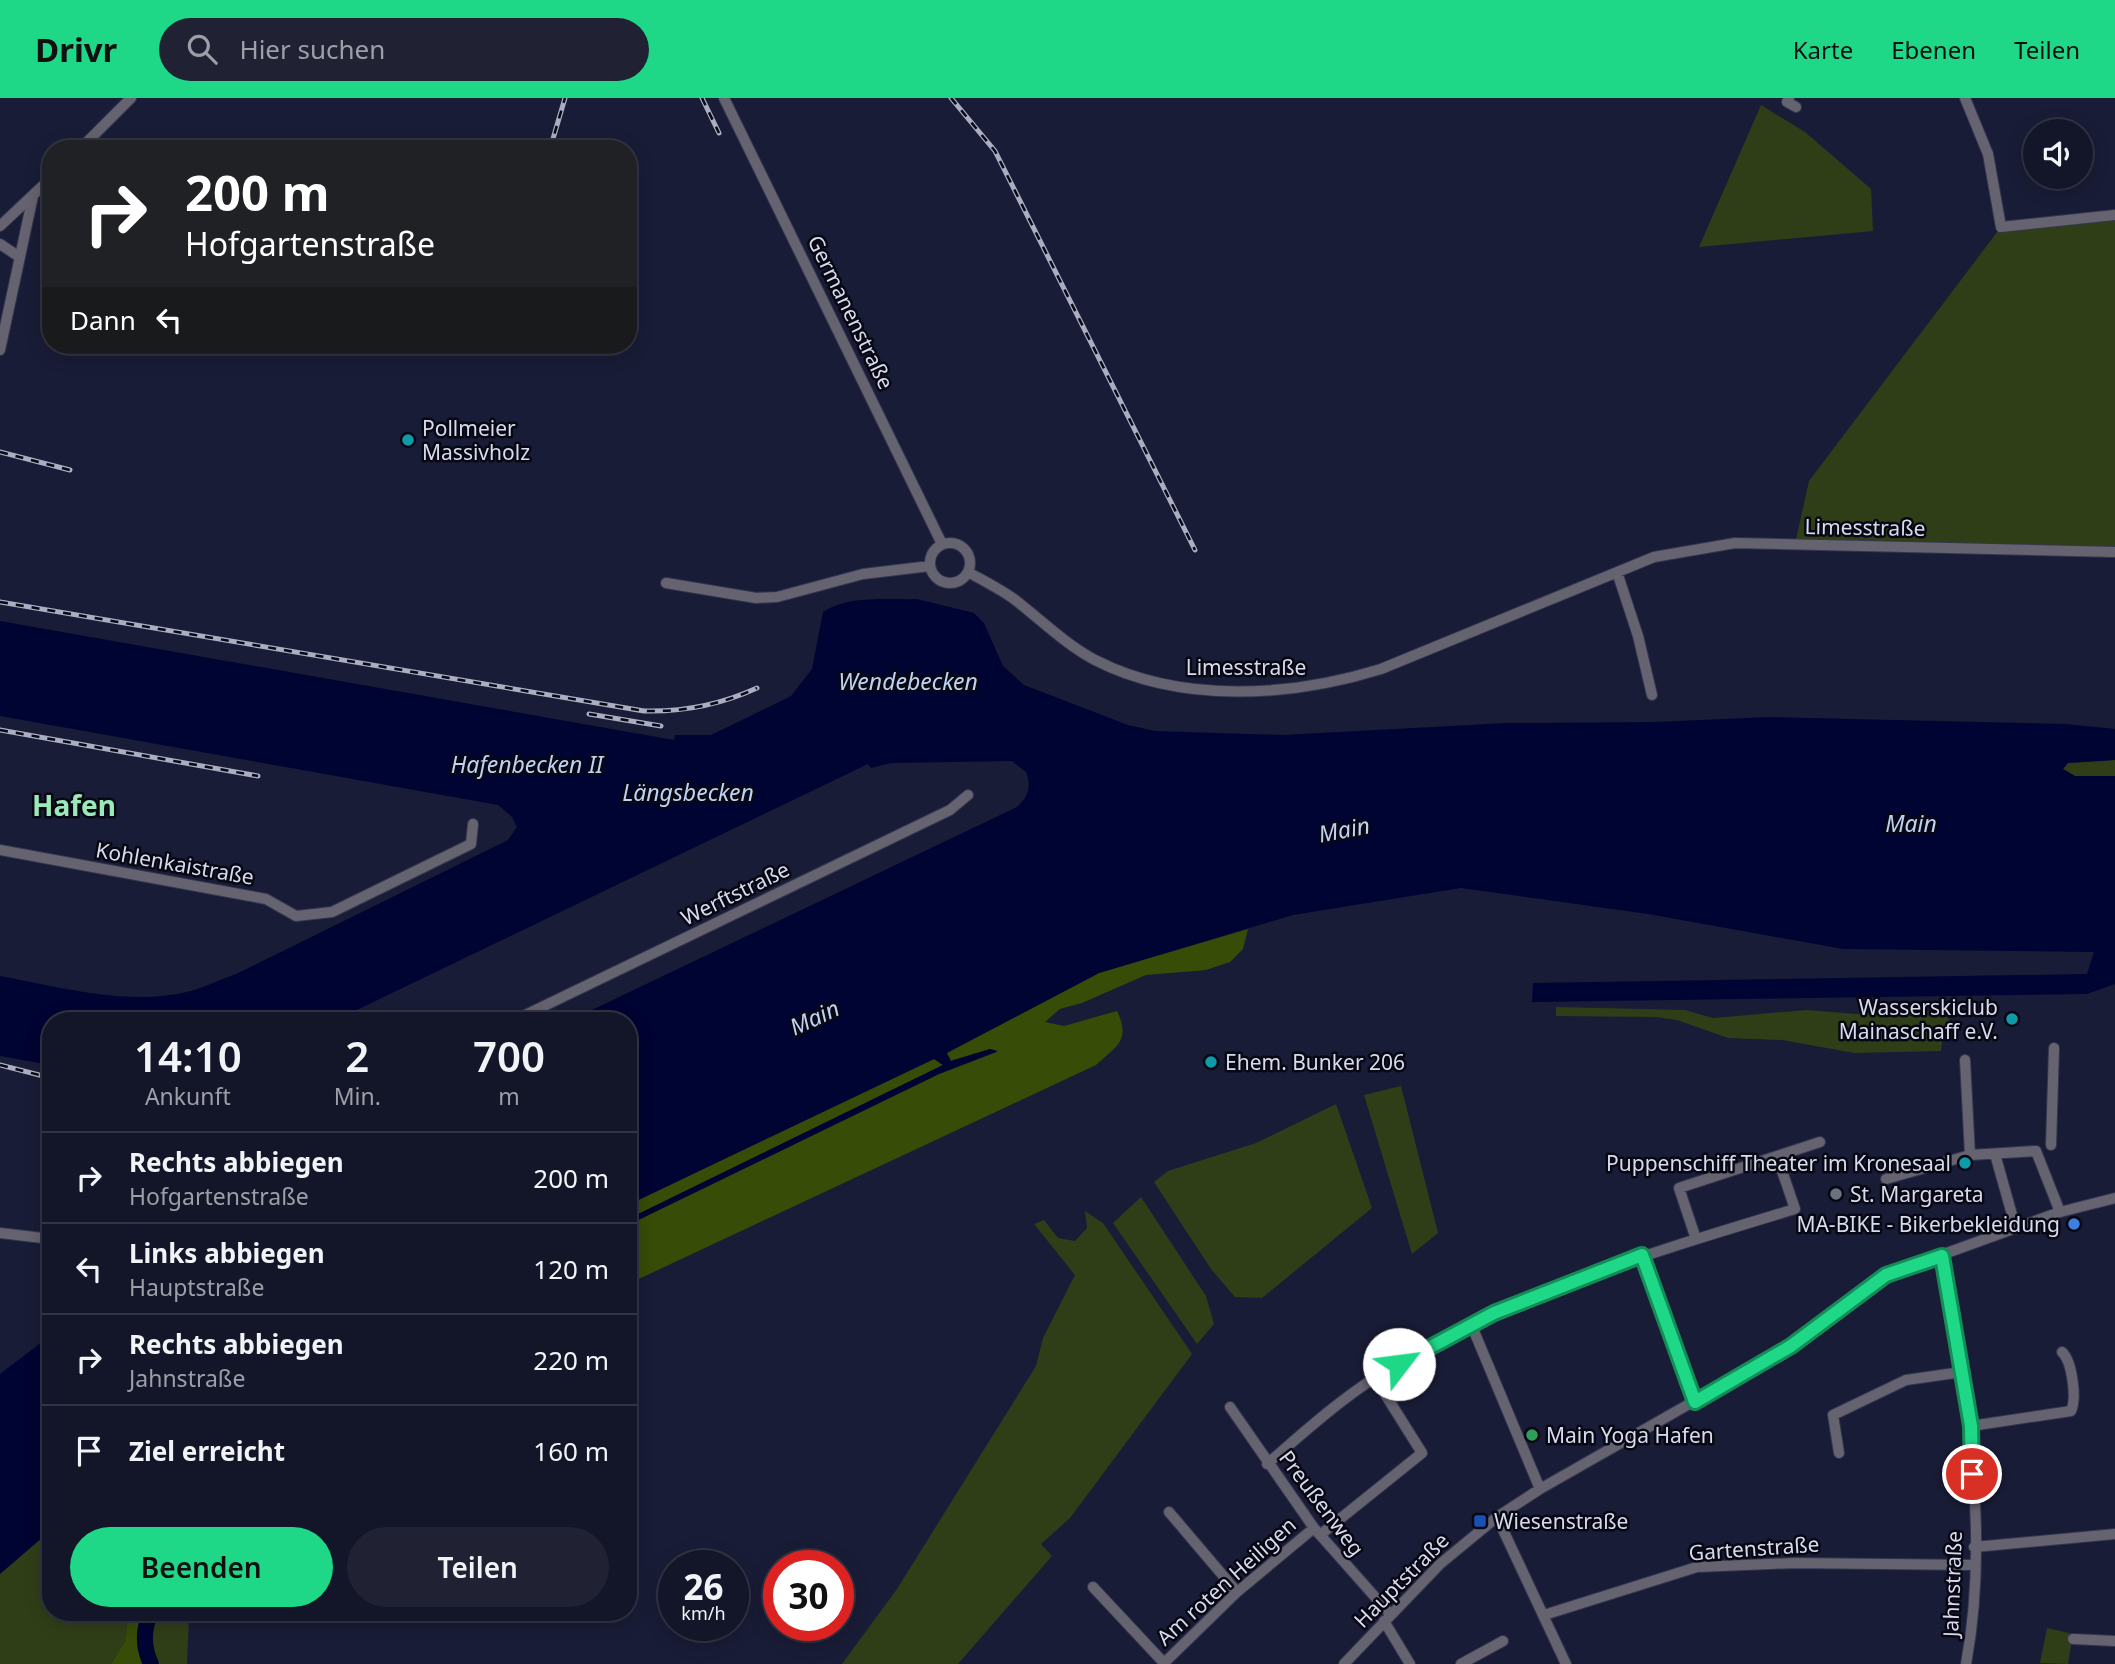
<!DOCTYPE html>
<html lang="de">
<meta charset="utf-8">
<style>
:root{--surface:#131528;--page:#202234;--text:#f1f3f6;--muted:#9d9fa8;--line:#323445;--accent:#1ed888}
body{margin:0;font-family:"Noto Sans",sans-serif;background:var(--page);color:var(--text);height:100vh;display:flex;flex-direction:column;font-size:26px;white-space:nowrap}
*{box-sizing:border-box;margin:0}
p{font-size:23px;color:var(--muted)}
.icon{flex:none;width:38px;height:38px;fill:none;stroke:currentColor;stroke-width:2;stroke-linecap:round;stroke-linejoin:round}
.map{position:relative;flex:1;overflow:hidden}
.drawer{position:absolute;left:42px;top:914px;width:595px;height:609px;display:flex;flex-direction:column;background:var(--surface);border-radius:28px;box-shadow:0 4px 18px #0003,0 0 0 2px var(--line)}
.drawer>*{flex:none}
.banner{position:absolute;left:42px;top:42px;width:595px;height:214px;border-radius:28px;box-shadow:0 4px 18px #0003,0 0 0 2px var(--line);background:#202124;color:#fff;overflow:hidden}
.buttons{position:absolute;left:2023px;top:21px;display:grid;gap:14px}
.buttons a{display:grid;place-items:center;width:70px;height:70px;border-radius:50%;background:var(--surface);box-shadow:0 4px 18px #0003,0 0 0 2px var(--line);font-size:35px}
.speed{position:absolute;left:658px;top:1452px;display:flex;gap:14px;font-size:35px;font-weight:700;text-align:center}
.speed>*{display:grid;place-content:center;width:91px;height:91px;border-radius:50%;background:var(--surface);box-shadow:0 4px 18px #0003,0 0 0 2px var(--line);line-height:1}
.speed small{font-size:18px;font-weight:400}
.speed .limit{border:10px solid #d22;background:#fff;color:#111}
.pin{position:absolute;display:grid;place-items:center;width:60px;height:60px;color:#fff;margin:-30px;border:4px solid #fff;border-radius:50%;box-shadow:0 2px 7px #0007}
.me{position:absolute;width:77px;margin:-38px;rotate:60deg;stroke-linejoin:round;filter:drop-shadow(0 0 5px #0008)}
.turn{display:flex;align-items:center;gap:24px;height:147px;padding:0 28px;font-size:32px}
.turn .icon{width:91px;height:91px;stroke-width:2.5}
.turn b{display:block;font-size:49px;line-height:60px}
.then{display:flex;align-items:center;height:66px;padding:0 28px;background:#0003;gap:14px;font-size:26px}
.eta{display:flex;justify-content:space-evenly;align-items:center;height:119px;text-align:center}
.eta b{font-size:42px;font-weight:600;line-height:49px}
.cta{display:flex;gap:14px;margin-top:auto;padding:14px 28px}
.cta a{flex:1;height:80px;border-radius:42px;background:var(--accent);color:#111;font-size:28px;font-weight:600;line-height:80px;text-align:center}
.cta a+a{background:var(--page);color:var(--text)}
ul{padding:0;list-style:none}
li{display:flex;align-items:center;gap:21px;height:91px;padding:0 28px;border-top:2px solid var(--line)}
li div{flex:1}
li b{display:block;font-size:26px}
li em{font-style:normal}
header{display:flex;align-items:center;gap:42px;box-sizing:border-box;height:98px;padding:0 35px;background:var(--accent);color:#111}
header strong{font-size:33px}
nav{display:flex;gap:38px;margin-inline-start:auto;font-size:24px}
.search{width:490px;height:63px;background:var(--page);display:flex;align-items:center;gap:18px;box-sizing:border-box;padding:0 24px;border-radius:38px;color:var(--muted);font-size:26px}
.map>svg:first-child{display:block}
.green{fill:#303e18}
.forest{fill:#374c07}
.water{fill:#000432}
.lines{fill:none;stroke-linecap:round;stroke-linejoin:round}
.river{stroke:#000432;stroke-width:16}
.minor-casing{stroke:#343750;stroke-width:12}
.minor{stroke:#666370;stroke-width:10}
.rail-casing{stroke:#abaec2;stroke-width:5}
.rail{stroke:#070813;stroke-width:2.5;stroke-dasharray:8;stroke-linecap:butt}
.route-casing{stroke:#148c58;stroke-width:18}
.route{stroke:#1ed888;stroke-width:12}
.culture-dot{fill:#0f9aa8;stroke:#070813;stroke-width:2.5}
.worship-dot{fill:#6b7280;stroke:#070813;stroke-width:2.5}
.shop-dot{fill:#3f7fe0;stroke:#070813;stroke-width:2.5}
.leisure-dot{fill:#2e9e5b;stroke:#070813;stroke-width:2.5}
.transit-dot{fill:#1a4fb4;stroke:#070813;stroke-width:2.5}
.labels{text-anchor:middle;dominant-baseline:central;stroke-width:5;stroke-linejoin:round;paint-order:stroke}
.street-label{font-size:21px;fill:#d8dbed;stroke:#070813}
.poi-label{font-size:21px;fill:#d8dbed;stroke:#070813;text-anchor:start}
.water-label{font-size:23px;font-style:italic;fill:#bed2f2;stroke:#070813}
.district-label{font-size:28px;font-weight:bold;fill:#9be8b9;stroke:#070813}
</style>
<header>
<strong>Drivr</strong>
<div class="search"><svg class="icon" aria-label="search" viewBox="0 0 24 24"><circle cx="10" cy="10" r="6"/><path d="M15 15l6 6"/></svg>Hier suchen</div>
<nav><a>Karte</a><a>Ebenen</a><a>Teilen</a></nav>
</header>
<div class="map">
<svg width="2115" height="1566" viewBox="0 0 2115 1566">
<rect width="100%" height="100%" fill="#191c36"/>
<path class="green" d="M 1761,7 L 1805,34 L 1871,91 L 1873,133 L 1699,149 Z
M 2115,117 L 2115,454 L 1795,446 L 1809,383 L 2001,129 Z
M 2115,662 L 2115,678 L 2075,678 L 2063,671 L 2068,665 Z
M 1556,909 L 1685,912 L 1713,920 L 1807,912 L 1856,916 L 1919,910 L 1947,919 L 1951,924 L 1944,930 L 1941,953 L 1854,955 L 1783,942 L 1728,940 L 1677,922 L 1656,919 L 1556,918 Z
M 1401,988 L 1438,1135 L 1412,1156 L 1364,997 Z
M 1336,1006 L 1372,1110 L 1262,1200 L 1235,1199 L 1211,1171 L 1154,1084 L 1168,1073 L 1256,1045 Z
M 1141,1099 L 1206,1198 L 1214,1226 L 1197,1246 L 1113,1125 Z
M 1085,1113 L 1103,1125 L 1192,1256 L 1070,1420 L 1041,1446 L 1052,1458 L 958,1566 L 842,1566 L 897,1491 L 1036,1268 L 1043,1240 L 1075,1177 L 1034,1126 L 1044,1122 L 1058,1140 L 1075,1143 L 1087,1130 Z
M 51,1432 L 51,1514 L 128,1514 L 125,1543 L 111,1566 L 0,1566 L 0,1476 Z
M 157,1514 L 196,1514 L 189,1518 L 187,1566 L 161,1566 L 149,1538 Z
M 2047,1530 L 2073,1536 L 2068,1566 L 2040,1565 Z"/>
<path class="forest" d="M 1248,831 L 1243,851 L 1230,864 L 1206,872 L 1146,877 L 1082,905 L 1060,911 L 1045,924 L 1064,928 L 1117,913 C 1131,942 1117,948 1096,967 L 628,1186 L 628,1127 L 939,976 L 997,954 L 990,951 L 950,963 L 946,955 L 1099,875 Z
M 934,961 L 943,967 L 628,1121 L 628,1107 Z
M 128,1514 L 157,1514 L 149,1538 L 161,1566 L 111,1566 L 125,1543 Z"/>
<path class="water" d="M 917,501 L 974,515 L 984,525 L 1003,568 L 1024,587 L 1128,627 L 1155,633 L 1283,637 L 1506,625 L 1653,624 L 1771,619 L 2066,626 L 2115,631 L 2115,662 L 2068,665 L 2063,671 L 2075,678 L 2115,678 L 2115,886 L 2087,896 L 1532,904 L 1533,885 L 2087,876 L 2094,854 L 1843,851 L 1648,816 L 1461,790 L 1293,817 L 1099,875 L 947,955 L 951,963 L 990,951 L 998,953 L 939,976 L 628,1127 L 628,1121 L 943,967 L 934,961 L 628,1107 L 628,922 L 571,922 L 1017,709 C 1028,699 1032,688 1026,674 L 1012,663 L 891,665 L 871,670 L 868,666 L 336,922 L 51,922 L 51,967 L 0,958 L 0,878 C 61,889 129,909 191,893 C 207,888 222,881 236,876 L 508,742 L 517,729 L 512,719 L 498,707 L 0,618 L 0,523 L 674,642 L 675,637 L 711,637 L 791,598 L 812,571 L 823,514 C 849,497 887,502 917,501 Z
M 51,1237 L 51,1432 L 0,1476 L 0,1276 Z"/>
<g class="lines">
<path class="river" d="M 151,1566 C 143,1549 143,1531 151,1514"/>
<g class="minor-casing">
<path id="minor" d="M 724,0 L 942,446
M 1789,0 L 1787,4 L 1796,9
M 1965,0 L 1988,56 L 2001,129 L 2115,117
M 80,51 L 131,0
M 0,128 L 51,80
M 0,146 L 18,158
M 0,252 L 33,98
M930 465a20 20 0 1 1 40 0a20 20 0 1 1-40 0Z
M 968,474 C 984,483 1000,491 1014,501 C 1040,521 1065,546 1095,562 C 1181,606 1291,599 1381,571 L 1654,459 L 1735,445 L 2115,454
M 1617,474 L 1638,538 L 1652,597
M 666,485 L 756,500 L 777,499 L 863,476 L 930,468
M 0,752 L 266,801 L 296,818 L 332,814 L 471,746 L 473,726
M 515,922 L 950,712 L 968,697
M 1965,962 L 1970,1057
M 2051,1047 L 2054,950
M 1995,1056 L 2016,1131
M 1886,1081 L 1970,1057 L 2036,1053 L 2060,1114
M 0,1135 L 51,1141
M 1696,1141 L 1679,1090 L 1777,1058
M 1642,1157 L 1695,1304
M 1942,1158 C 1965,1291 1991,1431 1966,1566
M 1471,1226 L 1540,1391
M 1230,1309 L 1314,1430 L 1391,1517
M 1971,1328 L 2071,1313 C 2077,1300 2072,1263 2062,1254
M 1839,1355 L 1833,1317 L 1906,1282 L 1962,1274
M 1267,1366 C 1302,1336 1337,1304 1376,1279 C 1505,1197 1650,1155 1795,1111 L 1777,1058 L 1820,1044
M 1169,1414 L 1237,1494
M 1497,1419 L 1566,1566
M 1320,1437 L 1422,1355 L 1375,1280
M 1974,1449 L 2115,1436
M 1093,1489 L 1164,1565
M 1544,1517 L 1697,1469 L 1794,1465 L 1974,1467
M 1384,1523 L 1410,1566
M 2073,1541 L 2115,1543
M 1163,1566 L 1237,1494 L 1314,1430
M 1344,1566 L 1440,1466 L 1497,1419 L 1540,1391 L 1791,1248 L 1886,1177 L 2060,1114 L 2115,1100
M 1461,1566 L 1503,1543"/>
</g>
<use href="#minor" class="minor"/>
<g class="rail-casing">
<path id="rail" d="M 702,0 L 719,35
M 951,0 L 995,53 L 1195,452
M 550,51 L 565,0
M 0,354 L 70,372
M 0,504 L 644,613 C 684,614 720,607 757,590
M 589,616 L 661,628
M 0,632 L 258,678
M 0,967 L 51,980"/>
</g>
<use href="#rail" class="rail"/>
</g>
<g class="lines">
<g class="route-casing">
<path id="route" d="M 1399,1266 L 1494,1215 L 1642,1157 L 1695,1304 L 1791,1248 L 1886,1177 L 1942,1158 L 1971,1328 L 1972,1376"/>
</g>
<use href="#route" class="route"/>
</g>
<g class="culture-dot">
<circle cx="408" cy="342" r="7"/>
<circle cx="2012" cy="921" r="7"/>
<circle cx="1211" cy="964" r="7"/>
<circle cx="1965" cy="1065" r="7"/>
</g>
<circle class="worship-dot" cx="1836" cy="1096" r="7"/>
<circle class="shop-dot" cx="2074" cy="1126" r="7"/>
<circle class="leisure-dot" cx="1532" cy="1337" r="7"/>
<rect class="transit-dot" x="1473" y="1416" width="14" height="14" rx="3.5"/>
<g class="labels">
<g class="street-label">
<text transform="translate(851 214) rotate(64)">Germanenstraße</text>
<text transform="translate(1865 429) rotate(1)">Limesstraße</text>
<text x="1246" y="569">Limesstraße</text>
<text transform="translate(175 765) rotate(10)">Kohlenkaistraße</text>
<text transform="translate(735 795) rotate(-26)">Werftstraße</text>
<text transform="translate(1322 1405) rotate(53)">Preußenweg</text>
<text transform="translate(1754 1450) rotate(-4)">Gartenstraße</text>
<text transform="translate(1401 1482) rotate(-45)">Hauptstraße</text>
<text transform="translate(1226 1483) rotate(-42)">Am roten Heiligen</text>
<text transform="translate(1952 1486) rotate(-88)">Jahnstraße</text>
</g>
<g class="poi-label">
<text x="422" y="330">Pollmeier<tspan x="422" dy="24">Massivholz</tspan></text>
<text x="1998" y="909" text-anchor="end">Wasserskiclub<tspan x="1998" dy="24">Mainaschaff e.V.</tspan></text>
<text x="1225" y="964">Ehem. Bunker 206</text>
<text x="1951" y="1065" text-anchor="end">Puppenschiff Theater im Kronesaal</text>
<text x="1850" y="1096">St. Margareta</text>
<text x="2060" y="1126" text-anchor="end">MA-BIKE - Bikerbekleidung</text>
<text x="1546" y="1337">Main Yoga Hafen</text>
<text x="1494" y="1423">Wiesenstraße</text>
</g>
<g class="water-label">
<text x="908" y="583">Wendebecken</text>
<text x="527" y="666">Hafenbecken II</text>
<text x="688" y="694">Längsbecken</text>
<text x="1911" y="725">Main</text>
<text transform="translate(1344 731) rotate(-11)">Main</text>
<text transform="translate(814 919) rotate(-25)">Main</text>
</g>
<g class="district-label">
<text x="74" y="707">Hafen</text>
</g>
</g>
</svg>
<div class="buttons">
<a><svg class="icon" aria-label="sound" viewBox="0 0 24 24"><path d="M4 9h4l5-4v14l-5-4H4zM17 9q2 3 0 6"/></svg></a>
</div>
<div class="speed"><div>26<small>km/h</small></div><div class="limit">30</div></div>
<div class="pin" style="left:1972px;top:1376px;background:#d93025"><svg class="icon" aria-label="arrive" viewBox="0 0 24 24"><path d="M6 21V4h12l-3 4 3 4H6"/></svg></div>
<svg class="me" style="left:1399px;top:1266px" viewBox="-20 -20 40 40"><circle r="19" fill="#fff"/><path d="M0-13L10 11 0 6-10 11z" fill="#1ed888"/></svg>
<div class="banner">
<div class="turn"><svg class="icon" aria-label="right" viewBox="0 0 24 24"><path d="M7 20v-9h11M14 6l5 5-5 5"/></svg><div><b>200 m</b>Hofgartenstraße</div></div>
<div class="then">Dann<svg class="icon" aria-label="left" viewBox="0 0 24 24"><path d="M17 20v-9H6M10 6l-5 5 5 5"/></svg></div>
</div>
<section class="drawer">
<div class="eta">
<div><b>14:10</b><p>Ankunft</p></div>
<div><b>2</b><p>Min.</p></div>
<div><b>700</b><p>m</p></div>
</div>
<ul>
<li><svg class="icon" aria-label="right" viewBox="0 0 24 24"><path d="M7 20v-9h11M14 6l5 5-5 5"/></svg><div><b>Rechts abbiegen</b><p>Hofgartenstraße</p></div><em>200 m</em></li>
<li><svg class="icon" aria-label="left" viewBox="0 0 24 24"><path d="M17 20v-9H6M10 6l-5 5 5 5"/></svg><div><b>Links abbiegen</b><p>Hauptstraße</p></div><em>120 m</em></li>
<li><svg class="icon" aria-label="right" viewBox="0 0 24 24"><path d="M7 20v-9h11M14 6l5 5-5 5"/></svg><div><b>Rechts abbiegen</b><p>Jahnstraße</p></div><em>220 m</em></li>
<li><svg class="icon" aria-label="arrive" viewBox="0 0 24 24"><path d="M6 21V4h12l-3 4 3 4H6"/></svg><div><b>Ziel erreicht</b></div><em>160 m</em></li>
</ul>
<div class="cta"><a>Beenden</a><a>Teilen</a></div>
</section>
</div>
